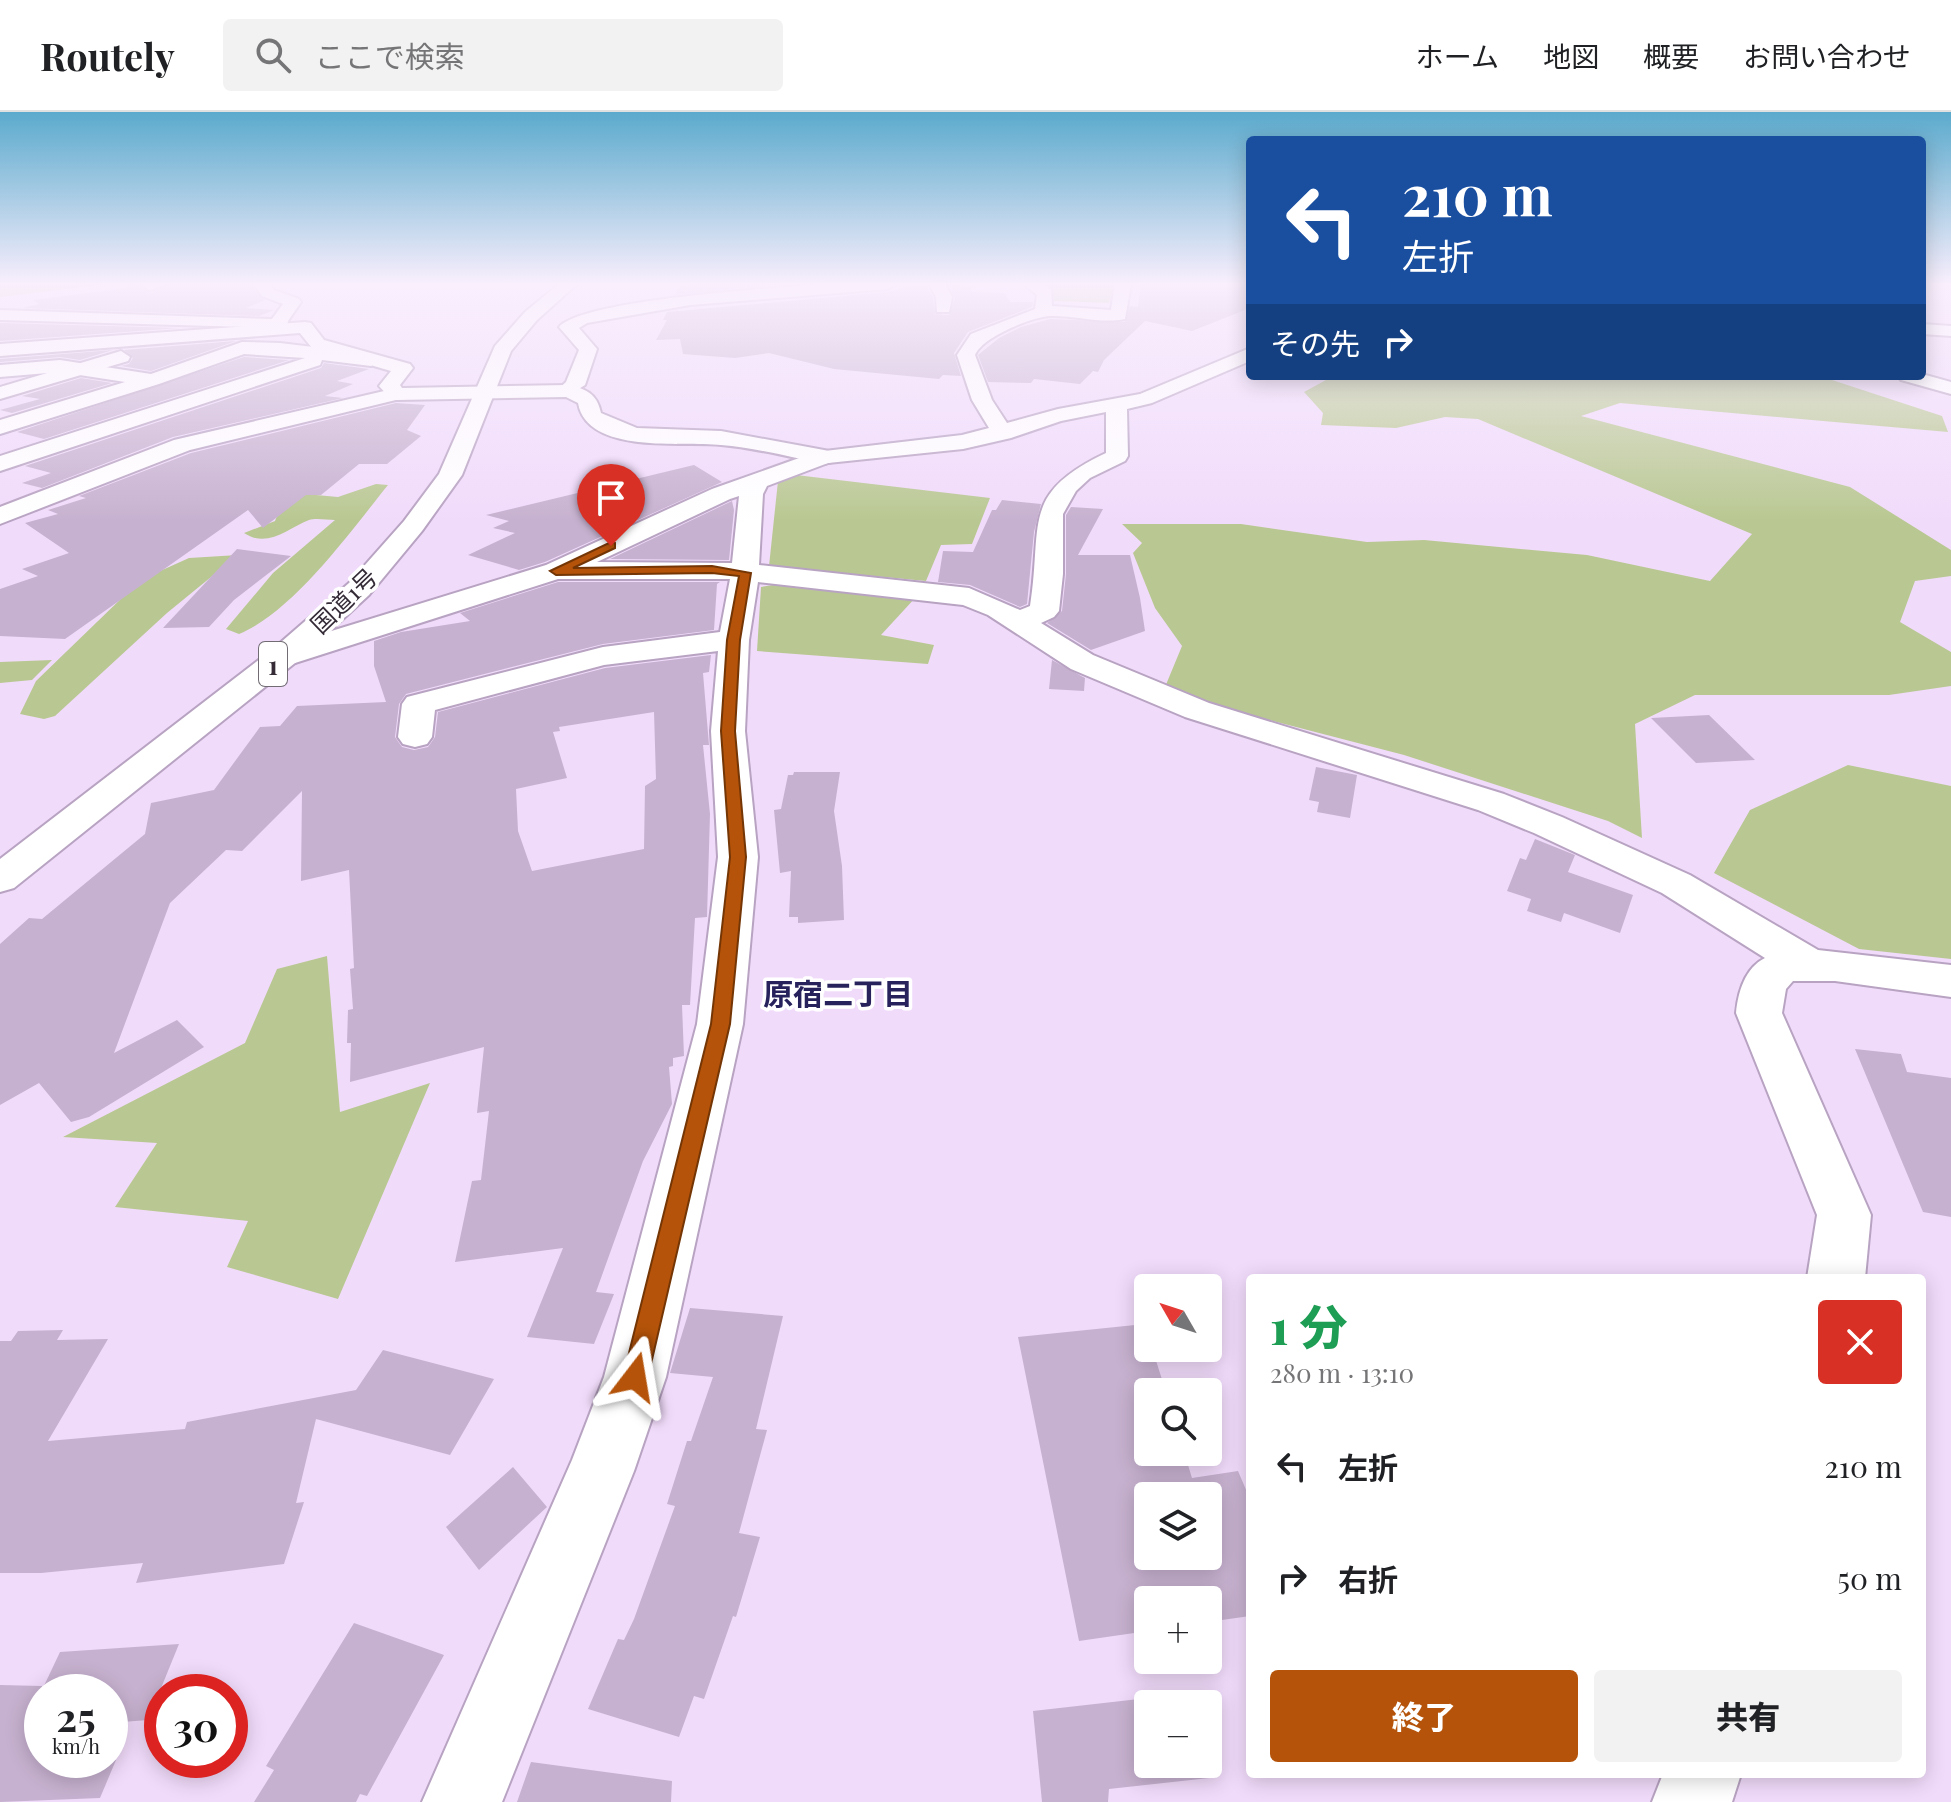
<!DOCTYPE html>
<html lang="ja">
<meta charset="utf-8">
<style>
:root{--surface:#fff;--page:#f2f2f2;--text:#202124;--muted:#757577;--line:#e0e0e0;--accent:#b45309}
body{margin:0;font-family:"Playfair Display","Noto Sans JP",serif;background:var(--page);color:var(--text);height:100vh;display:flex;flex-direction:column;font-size:30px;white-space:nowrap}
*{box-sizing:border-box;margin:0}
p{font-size:26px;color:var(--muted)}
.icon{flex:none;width:44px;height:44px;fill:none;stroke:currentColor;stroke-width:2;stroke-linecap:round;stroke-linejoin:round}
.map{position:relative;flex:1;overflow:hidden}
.details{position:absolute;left:1246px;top:1162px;width:680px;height:504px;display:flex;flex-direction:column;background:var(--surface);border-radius:8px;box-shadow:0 4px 20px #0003}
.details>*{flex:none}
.banner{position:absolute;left:1246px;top:24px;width:680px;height:244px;border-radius:8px;box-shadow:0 4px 20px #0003;background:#1a4fa0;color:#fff;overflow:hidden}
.needle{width:52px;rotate:309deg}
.controls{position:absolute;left:1134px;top:1162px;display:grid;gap:16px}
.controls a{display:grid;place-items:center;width:88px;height:88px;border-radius:8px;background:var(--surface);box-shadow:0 4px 20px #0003;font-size:40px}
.speed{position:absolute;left:24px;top:1562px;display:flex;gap:16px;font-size:40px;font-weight:700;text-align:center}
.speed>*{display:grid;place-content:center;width:104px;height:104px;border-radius:50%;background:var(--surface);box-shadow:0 4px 20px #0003;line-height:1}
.speed small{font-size:20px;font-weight:400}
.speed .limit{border:12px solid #d22;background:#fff;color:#111}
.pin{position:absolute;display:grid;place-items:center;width:68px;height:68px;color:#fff;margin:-82px -34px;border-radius:50% 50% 50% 0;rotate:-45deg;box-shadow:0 0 8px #0007}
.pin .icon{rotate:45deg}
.me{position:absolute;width:88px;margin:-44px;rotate:14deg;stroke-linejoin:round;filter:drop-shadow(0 0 6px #0008)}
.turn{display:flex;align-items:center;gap:28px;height:168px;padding:0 24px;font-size:36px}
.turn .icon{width:104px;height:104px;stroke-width:2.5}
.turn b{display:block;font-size:56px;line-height:68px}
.then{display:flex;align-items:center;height:76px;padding:0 24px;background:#0003;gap:16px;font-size:30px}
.round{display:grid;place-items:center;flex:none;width:84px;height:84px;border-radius:8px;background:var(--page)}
.overview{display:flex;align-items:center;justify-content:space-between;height:136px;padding:0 24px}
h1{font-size:48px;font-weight:800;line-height:60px;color:#1e9e55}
.primary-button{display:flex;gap:16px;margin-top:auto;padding:16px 24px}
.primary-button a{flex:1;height:92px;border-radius:8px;background:var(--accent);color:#fff;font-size:32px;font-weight:800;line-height:92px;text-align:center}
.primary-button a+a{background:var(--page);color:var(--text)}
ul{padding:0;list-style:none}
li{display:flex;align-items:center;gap:24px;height:112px;padding:0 24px}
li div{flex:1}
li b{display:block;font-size:30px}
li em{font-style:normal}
header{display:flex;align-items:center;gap:48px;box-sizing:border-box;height:112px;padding:0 40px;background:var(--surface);border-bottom:2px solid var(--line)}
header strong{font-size:38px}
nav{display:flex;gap:44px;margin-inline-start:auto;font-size:28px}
.search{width:560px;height:72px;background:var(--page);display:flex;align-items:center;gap:20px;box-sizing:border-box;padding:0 28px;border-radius:8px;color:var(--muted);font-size:30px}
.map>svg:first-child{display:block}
.green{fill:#b9c892}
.building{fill:#c7b1d0;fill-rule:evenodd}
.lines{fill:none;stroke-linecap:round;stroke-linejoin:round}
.street-casing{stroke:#b8a3c2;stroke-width:4}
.secondary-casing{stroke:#b8a3c2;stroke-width:4}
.highway-casing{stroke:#b8a3c2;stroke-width:4}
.street{fill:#fff;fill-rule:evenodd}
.secondary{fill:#fff;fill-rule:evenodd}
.highway{fill:#fff;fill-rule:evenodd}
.route{fill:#b45309;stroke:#753606;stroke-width:2}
.labels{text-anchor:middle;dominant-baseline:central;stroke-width:7;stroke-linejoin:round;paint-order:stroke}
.far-street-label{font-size:24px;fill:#342b37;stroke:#fff}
.shield{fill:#fff;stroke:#716b73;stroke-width:2}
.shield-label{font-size:26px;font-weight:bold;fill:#342b37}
.neighbourhood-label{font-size:30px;font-weight:bold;fill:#27225c;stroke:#fff}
</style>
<header>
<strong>Routely</strong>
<div class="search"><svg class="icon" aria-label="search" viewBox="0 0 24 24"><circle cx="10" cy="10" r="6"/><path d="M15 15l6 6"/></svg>ここで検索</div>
<nav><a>ホーム</a><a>地図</a><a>概要</a><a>お問い合わせ</a></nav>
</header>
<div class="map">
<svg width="1951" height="1690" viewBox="0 0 1951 1690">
<rect width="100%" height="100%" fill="#f1dbfb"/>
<path class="green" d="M 0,172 L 107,172 L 0,185 Z
M 1042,172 L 1115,172 L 1109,191 L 1054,189 L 1052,178 Z
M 1327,264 L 1836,264 L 1826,266 L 1942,304 L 1948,320 L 1620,291 L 1581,304 L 1850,375 L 1951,438 L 1951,464 L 1915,469 L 1900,510 L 1951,540 L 1951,574 L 1889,583 L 1695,583 L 1635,612 L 1642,726 L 1608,709 L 1404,643 L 1242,601 L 1165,575 L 1182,534 L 1155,496 L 1133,441 L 1142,431 L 1122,412 L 1241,412 L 1367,430 L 1424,428 L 1587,443 L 1710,469 L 1752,422 L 1478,307 L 1445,305 L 1396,316 L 1321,313 L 1323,301 L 1304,280 L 1326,268 Z
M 796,363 L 990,386 L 972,432 L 941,433 L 926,469 L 769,454 L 778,369 Z
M 376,372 L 388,373 C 350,420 294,499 239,522 L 226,517 L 273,461 L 335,408 C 327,408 316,406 309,408 C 288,416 268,437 244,421 L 275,409 L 281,393 L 238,393 L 209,406 L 185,428 L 133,452 L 149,464 L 189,446 L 238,443 L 167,501 L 55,604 L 44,607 L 20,602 L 36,569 L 129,479 L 111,461 L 111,448 L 124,435 L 97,432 L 96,427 L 107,410 L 123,401 L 189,385 L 230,383 L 239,388 L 305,382 L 338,385 Z
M 785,471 L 916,485 L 881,523 L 934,533 L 928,552 L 757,539 L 761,475 Z
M 52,548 L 32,568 L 0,571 L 0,550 Z
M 1848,653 L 1951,674 L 1951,847 L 1859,837 L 1714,761 L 1750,698 Z
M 327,844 L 340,1000 L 430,971 L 338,1187 L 227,1155 L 248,1109 L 115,1095 L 157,1031 L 63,1025 L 245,931 L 277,857 Z"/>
<path class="building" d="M 126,172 L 139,172 L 151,181 L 170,172 L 251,172 L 265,188 L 246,196 L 274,198 L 259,204 L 23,196 L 39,192 L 33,188 L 127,176 Z
M 693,172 L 781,172 L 675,183 L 680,173 Z
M 949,172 L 971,174 L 972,180 L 1005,181 L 1010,190 L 1033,190 L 1032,195 L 968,220 L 954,241 L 961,264 L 943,263 L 939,267 L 834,257 L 769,241 L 735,246 L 683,242 L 680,227 L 656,228 L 667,208 L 663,208 L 667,200 L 888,180 L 912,173 L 926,173 L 933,186 L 935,202 L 949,203 L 955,186 Z
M 1141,172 L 1250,172 L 1250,196 L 1192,219 L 1145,209 L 1104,248 L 1098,260 L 1093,259 L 1080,272 L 1034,267 L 1031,271 L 988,270 L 978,243 L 999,226 L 1021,215 L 1050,207 L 1125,210 L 1130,194 L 1138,195 Z
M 0,211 L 180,216 L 0,229 Z
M 236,229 L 151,259 L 121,254 L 129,252 L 133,246 L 124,238 Z
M 113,238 L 80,248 L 60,245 L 0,250 L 0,247 Z
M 244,245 L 289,248 L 44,327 L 17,320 Z
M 324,251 L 369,257 L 337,269 L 353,272 L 325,284 L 343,286 L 173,325 L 42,376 L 22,371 L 51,361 L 25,354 L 321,256 Z
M 81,266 L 112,271 L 12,301 L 0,298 L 40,287 L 22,284 Z
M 396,291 L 425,293 L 407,318 L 421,324 L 387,352 L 359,352 L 321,383 L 306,383 L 263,416 L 248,398 L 65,527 L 0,524 L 0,477 L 38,464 L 22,457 L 69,441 L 25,411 L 58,402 L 48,398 L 86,386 L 79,384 L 191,341 Z
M 694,353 L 722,370 L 545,450 L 519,458 L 468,443 L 515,421 L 493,416 L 509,409 L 486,403 Z
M 1002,388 L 1041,392 L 1034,420 L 1027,492 L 1020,495 L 970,473 L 938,470 L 943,439 L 973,440 L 992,398 L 996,398 Z
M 732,389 L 734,398 L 729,448 L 610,447 Z
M 1071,395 L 1103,397 L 1078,443 L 1130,443 L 1140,486 L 1145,519 L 1091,538 L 1047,511 L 1062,499 L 1066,462 L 1066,403 Z
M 237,437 L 291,444 L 234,488 L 209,515 L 163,516 Z
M 558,470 L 720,470 L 717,472 L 714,518 L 603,532 L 406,582 L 399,592 L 395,625 L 402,635 L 414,638 L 428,635 L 435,625 L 438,600 L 605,556 L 711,543 L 709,560 L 703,561 L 709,633 L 703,633 L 710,702 L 707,805 L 695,806 L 690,893 L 682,893 L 684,944 L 673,946 L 673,954 L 669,955 L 672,992 L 643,1049 L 596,1180 L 614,1182 L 594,1232 L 527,1225 L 563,1136 L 455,1150 L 472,1069 L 481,1068 L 489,999 L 477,1001 L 484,935 L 350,970 L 351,931 L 347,931 L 348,898 L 353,897 L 350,857 L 354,856 L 349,758 L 301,769 L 302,679 L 242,739 L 226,738 L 170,791 L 114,941 L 177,908 L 204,935 L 89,1005 L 71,1010 L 39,971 L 0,993 L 0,832 L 29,806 L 42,807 L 145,722 L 151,691 L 214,678 L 260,615 L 280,614 L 297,594 L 386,590 L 374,554 L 374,529 L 401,520 L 470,509 L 460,501 ZM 654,600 L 656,667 L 645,674 L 644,737 L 532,759 L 518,719 L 516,677 L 567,666 L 553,620 L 560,619 L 559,615 Z
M 1052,548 L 1085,566 L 1084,579 L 1049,577 Z
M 1709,603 L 1755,648 L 1696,651 L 1651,606 Z
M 1316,655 L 1357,663 L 1350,706 L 1317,700 L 1319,690 L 1309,688 Z
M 794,660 L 840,660 L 834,699 L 842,754 L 844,808 L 798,811 L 798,805 L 789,805 L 791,759 L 780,761 L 774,698 L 781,697 L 788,663 L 793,663 Z
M 1535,727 L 1575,743 L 1568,760 L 1633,783 L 1620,821 L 1564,801 L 1561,810 L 1527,799 L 1531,787 L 1507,779 L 1520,746 L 1526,748 Z
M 1855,937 L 1901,942 L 1907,960 L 1951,966 L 1951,1105 L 1923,1100 Z
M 690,1196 L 783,1204 L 756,1317 L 767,1318 L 739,1421 L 760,1425 L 736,1505 L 733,1504 L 704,1587 L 694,1584 L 679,1625 L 588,1597 L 618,1527 L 624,1528 L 634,1507 L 675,1394 L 667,1392 L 687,1329 L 691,1329 L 713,1265 L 670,1261 Z
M 1145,1212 L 1148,1236 L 1152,1236 L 1166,1280 L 1148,1280 L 1148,1340 L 1184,1340 L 1192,1366 L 1238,1359 L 1250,1387 L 1250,1504 L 1208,1510 L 1208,1488 L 1148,1488 L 1148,1519 L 1079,1529 L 1018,1225 ZM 1148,1384 L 1208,1384 L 1208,1444 L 1148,1444 Z
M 63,1218 L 57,1228 L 108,1227 L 48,1329 L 185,1317 L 187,1310 L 356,1278 L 383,1238 L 494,1267 L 450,1343 L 316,1307 L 296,1391 L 304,1390 L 284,1452 L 136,1471 L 143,1451 L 41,1461 L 0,1461 L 0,1229 L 11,1229 L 18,1219 Z
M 513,1355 L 547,1395 L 479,1458 L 446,1415 Z
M 354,1511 L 444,1543 L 367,1684 L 360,1682 L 356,1690 L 254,1690 L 274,1658 L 266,1654 Z
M 179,1532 L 148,1608 L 110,1611 L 110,1580 L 42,1580 L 42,1648 L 116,1648 L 100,1686 L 0,1690 L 0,1573 L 42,1574 L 42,1578 L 60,1540 Z
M 1192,1581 L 1194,1592 L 1148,1592 L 1148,1652 L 1206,1652 L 1209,1666 L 1109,1677 L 1108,1690 L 1042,1690 L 1033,1599 Z
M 531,1650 L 672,1669 L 671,1690 L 517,1690 Z"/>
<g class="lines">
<g class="street-casing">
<path id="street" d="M 167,172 L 150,178 L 142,173 L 143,172 Z
M 254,172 L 270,172 L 274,178 L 299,187 L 301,190 L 288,209 L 287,216 L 0,208 L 0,198 L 272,207 L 283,192 L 262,184 Z
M 824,172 L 896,172 L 888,177 L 690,193 L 587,211 L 579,216 L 597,237 L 585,273 L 566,285 L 556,279 L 566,270 L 579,238 L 559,215 C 584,187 779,176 824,172 Z
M 929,172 L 945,172 L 952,185 L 949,200 L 937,200 L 936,185 Z
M 1024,172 L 1043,172 L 1051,178 L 1052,194 L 1111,198 L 1115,172 L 1131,172 L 1125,207 C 1101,212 1074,203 1050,204 C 1032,205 982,225 975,243 L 992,288 L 1007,311 L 1058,297 L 1140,282 L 1250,236 L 1250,249 L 1152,291 L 1127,297 L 1128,344 L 1125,349 L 1090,366 L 1076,379 L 1063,402 L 1063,462 L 1059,499 L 1054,505 L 1041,511 L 1093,543 L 1209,591 L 1504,682 L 1562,705 L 1690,763 L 1818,838 L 1951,853 L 1951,885 L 1835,869 L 1793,869 L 1786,877 L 1782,901 L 1871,1103 L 1865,1166 L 1807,1166 L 1817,1103 L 1736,901 C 1738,880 1745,856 1765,846 L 1662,781 L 1534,721 L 1478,698 L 1185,605 L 1071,557 L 988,503 L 963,493 L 758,470 L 749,528 L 745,619 L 758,745 L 743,912 L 666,1265 L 634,1359 L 502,1690 L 422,1690 L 572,1348 L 604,1265 L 697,912 L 718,745 L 711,619 L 718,539 L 604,553 L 435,598 L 432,625 L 427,632 L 415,635 L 403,632 L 398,625 L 402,592 L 407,585 L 603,535 L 720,520 L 730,467 L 558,467 L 295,551 L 284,553 L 273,551 L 268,544 L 273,537 L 546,453 L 712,377 L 816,340 L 962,323 L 989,316 L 972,288 L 957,243 L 971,222 L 1035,197 L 1037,183 ZM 1106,300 L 1106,341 C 1019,382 1043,413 1030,494 L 1020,498 L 969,476 L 759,453 L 763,382 L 767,374 L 828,351 L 963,337 L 1011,326 L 1061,309 ZM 739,384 L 732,451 L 597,450 L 730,387 Z
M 1922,212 L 1951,214 L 1951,224 L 1922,222 Z
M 242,230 L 280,231 L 371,242 L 380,248 L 371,254 L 322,248 L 320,253 L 0,359 L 0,344 L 305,246 L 244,242 L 159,272 L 0,322 L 0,308 L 125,270 L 60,260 L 0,265 L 0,253 L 60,248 L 151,262 Z
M 1922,262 L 1951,270 L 1951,282 L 1901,268 L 1898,264 Z
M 397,276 L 407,282 L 404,286 L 190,338 L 0,412 L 0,395 L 174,328 Z
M 1663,1662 L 1741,1662 L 1732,1690 L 1652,1690 Z"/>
</g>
<g class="secondary-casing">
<path id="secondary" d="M 305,210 L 311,211 L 324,228 L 410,252 L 413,256 L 400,273 L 402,276 L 566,273 C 585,276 597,281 601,301 L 637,316 L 721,319 L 824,338 L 832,340 L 835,345 L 832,350 L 824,352 C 790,345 756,336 721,333 C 683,329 587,343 578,291 L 566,285 L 397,288 L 390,286 L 379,274 L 391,259 L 312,236 L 300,221 L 0,244 L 0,232 Z
M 121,239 L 130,245 L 128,249 L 0,287 L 0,275 Z"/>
</g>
<g class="highway-casing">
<path id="highway" d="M 559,172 L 577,172 L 537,208 L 511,239 L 462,363 L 422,419 L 369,483 L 295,551 L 14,776 L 0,780 L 0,747 L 273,537 L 349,471 L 404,409 L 439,362 L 495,234 L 525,200 Z"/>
</g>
<use href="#street" class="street"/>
<use href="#secondary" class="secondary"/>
<use href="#highway" class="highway"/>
</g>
<linearGradient id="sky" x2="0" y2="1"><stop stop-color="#5baacd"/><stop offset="0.42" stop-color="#f9effd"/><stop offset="1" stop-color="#f9effd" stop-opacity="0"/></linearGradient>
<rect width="1951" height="409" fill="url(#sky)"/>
<path class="route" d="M 611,430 L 615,431 L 615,436 L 573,456 L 712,454 L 751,461 L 740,528 L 735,619 L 746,745 L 730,912 L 648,1265 L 644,1273 L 635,1277 L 626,1273 L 623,1265 L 711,912 L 730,745 L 721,619 L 727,528 L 739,464 L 712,461 L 556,463 L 550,459 Z"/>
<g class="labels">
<g class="far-street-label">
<text transform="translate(343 488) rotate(-44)">国道1号</text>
</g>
<rect class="shield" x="259" y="530" width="28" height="44" rx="6"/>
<g class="shield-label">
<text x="273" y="552">1</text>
</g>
<g class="neighbourhood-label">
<text x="838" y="881">原宿二丁目</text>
</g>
</g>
</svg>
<div class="controls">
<a><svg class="needle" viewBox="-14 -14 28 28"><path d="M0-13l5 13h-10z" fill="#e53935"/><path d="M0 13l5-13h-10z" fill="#757577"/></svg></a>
<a><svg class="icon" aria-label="search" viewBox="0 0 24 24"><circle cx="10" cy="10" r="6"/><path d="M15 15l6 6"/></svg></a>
<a><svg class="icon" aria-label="layers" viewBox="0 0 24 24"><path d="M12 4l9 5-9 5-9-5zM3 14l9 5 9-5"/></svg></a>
<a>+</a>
<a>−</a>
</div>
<div class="speed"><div>25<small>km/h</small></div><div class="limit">30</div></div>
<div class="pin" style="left:611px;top:434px;background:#d93025"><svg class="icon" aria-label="arrive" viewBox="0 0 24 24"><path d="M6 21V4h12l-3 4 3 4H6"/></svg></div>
<svg class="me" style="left:635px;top:1265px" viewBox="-20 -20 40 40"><path d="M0-17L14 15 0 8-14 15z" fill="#b45309" stroke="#fff" stroke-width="4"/></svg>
<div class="banner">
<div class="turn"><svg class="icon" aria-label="left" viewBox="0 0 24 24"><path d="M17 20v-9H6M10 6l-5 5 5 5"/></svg><div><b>210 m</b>左折</div></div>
<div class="then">その先<svg class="icon" aria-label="right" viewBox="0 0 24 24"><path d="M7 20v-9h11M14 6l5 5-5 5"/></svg></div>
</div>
<section class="details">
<div class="overview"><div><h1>1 分</h1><p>280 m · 13:10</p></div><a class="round" style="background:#d93025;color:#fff"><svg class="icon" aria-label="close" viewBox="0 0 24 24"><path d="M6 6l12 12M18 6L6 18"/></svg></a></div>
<ul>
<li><svg class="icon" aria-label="left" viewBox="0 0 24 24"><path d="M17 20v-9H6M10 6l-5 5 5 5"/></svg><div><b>左折</b></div><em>210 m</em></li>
<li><svg class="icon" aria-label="right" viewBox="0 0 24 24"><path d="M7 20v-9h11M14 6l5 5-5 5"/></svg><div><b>右折</b></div><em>50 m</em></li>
</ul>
<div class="primary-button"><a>終了</a><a>共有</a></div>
</section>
</div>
